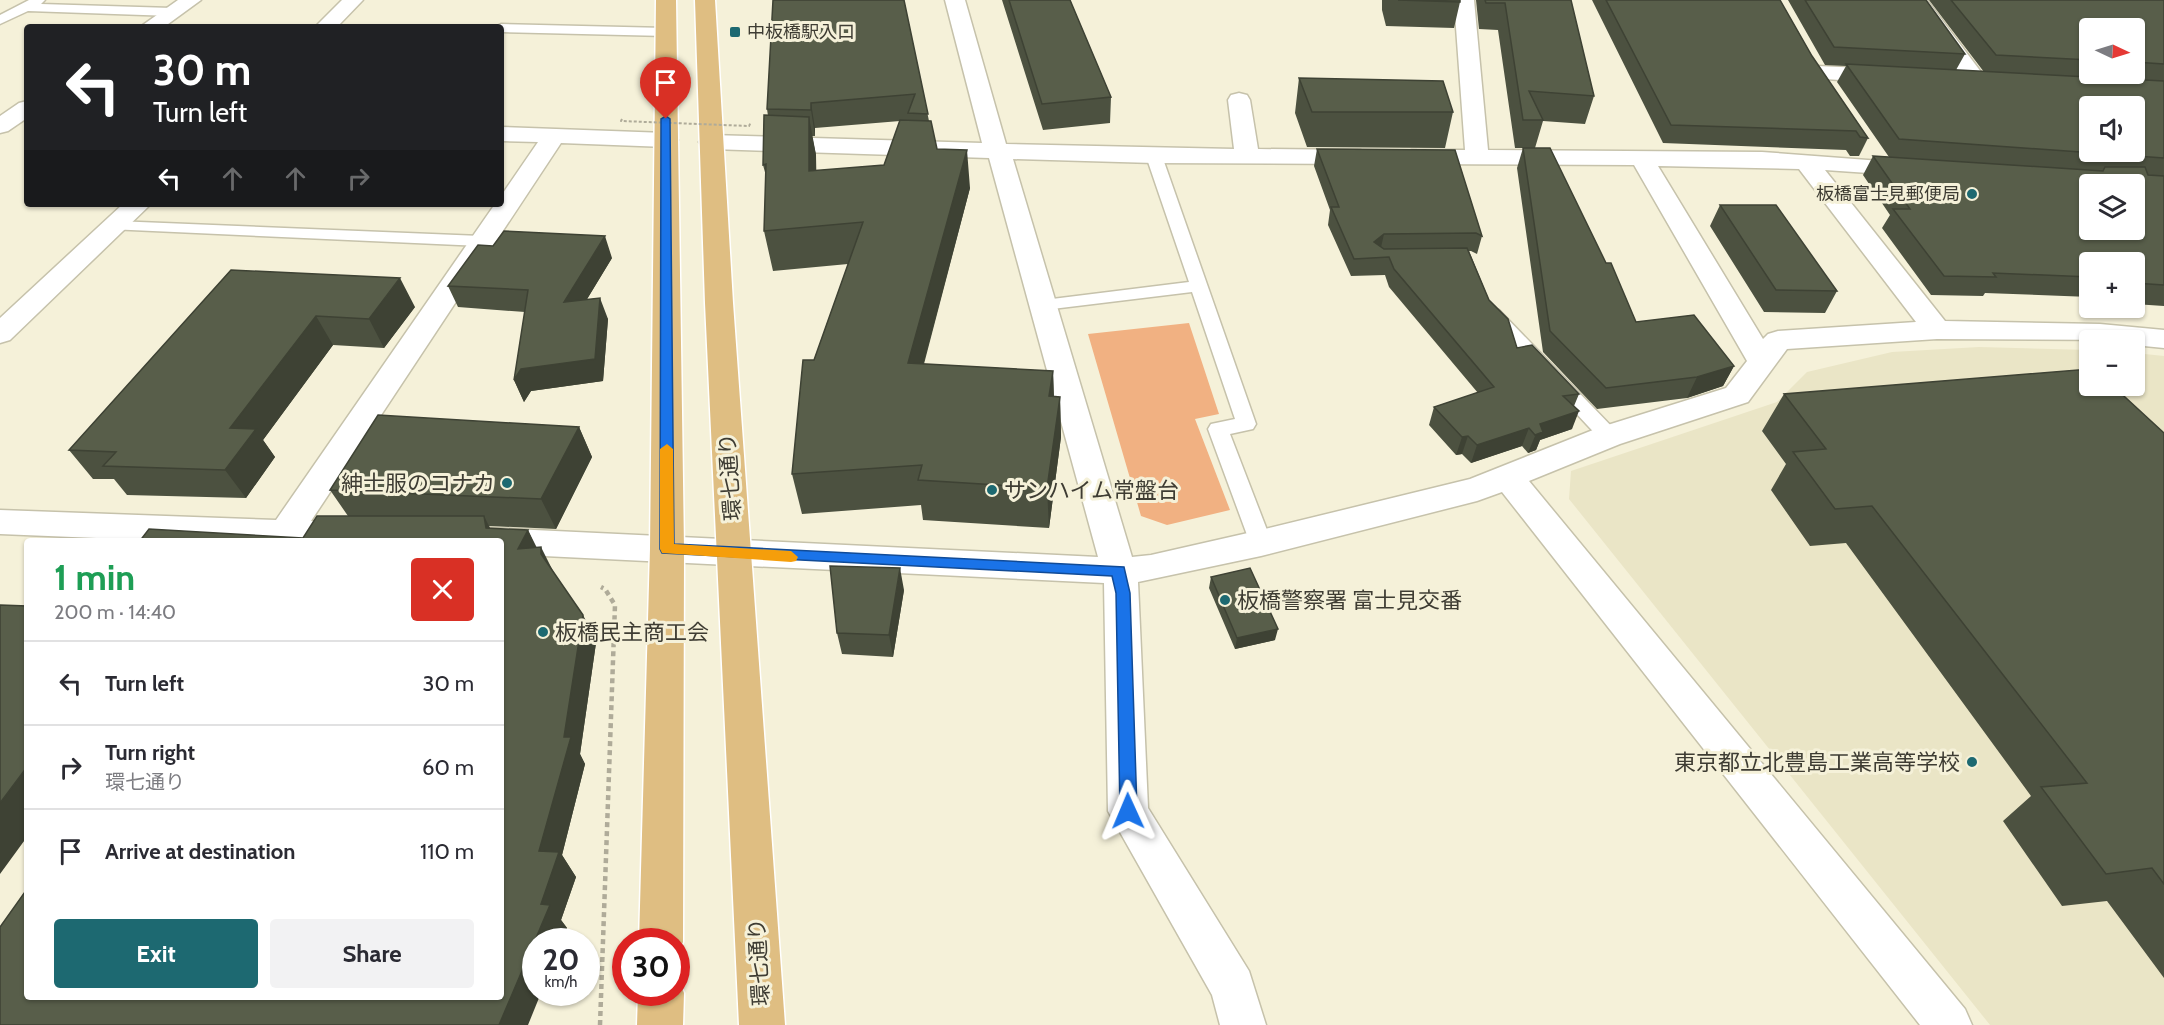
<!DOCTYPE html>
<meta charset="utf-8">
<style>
:root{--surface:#fff;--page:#f2f2f3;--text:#2b2b33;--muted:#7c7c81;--line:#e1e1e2;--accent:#1d6971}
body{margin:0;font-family:Cabin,"Noto Sans JP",sans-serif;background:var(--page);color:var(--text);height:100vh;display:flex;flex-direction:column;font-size:22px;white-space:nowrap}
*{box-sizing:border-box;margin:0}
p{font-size:20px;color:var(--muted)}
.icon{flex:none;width:33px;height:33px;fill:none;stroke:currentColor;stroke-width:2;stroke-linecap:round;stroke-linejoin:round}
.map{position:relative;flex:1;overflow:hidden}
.side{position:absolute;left:24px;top:538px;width:480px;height:462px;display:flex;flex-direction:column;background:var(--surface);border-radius:6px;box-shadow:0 2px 4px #0004}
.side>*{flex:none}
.top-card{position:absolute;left:24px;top:24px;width:480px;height:183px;border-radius:6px;box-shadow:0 2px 4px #0004;background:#202124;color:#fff;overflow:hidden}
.needle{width:39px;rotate:94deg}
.buttons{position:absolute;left:2079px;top:18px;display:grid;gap:12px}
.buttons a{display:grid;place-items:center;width:66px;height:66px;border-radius:6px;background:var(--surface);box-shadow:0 2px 4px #0004;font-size:30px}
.speed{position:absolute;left:522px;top:928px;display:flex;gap:12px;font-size:30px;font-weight:700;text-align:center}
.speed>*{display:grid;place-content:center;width:78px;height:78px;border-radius:50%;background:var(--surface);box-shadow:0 2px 4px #0004;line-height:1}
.speed small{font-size:15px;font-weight:400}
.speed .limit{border:9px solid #d22;background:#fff;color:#111}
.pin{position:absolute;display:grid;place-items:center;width:51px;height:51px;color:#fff;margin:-62px -26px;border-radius:50% 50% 50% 0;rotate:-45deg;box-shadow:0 0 6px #0007}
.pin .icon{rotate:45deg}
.me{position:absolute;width:66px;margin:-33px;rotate:359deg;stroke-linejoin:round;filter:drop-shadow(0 0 4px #0008)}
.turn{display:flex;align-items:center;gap:21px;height:126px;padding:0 30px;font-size:27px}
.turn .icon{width:78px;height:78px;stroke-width:2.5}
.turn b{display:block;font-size:42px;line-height:51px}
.lanes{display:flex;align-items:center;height:57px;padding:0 30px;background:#0003;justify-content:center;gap:30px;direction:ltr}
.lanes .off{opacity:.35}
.round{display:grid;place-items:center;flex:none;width:63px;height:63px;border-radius:6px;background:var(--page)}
.headline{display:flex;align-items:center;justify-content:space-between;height:102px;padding:0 30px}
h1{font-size:36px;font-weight:800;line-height:45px;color:#1e9e55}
.cta{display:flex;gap:12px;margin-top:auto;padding:12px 30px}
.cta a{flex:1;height:69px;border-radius:6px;background:var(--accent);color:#fff;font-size:24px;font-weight:800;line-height:69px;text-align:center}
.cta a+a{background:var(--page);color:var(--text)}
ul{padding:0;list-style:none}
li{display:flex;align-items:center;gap:18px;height:84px;padding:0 30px;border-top:2px solid var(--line)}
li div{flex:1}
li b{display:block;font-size:22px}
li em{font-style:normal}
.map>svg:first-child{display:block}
.built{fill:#eae5c6}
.green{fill:#f1b182}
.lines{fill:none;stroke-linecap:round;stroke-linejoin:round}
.lane-casing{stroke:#c6c2ab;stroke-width:3}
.street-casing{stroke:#c6c2ab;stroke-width:3}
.primary-casing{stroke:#fff;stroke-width:3}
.path{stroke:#afab99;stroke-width:4.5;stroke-dasharray:5 4;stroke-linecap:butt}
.lane{fill:#fff;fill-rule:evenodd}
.street{fill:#fff;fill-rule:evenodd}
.primary{fill:#dfbe82;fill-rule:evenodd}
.path-bridge{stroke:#afab99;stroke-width:2;stroke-dasharray:3 2;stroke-linecap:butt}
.wall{fill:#4c5140;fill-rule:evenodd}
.shaded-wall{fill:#3e4234}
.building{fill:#585e4a;stroke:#3e4234;stroke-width:1.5;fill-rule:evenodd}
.route{fill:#1a73e8;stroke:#114b97;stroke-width:1.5}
.slow{fill:#f59e0b}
.poi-dot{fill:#1d6971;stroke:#f5f1d9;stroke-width:2}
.labels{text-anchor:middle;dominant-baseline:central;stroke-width:6;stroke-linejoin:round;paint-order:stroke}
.far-poi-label{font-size:18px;fill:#3e3c33;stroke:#f5f1d9;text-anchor:start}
.street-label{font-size:22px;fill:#3e3c33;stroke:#f5f1d9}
.poi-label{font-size:22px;fill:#3e3c33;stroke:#f5f1d9;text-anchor:start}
</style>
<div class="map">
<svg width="2164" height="1025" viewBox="0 0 2164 1025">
<rect width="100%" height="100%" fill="#f5f1d9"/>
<path class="built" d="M 1979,347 L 2089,350 L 2090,386 L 2134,386 L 2135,353 L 2164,356 L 2164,1025 L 1990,1025 L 1569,499 L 1571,471 L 1777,402 L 1807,372 L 1892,352 Z"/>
<path class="green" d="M 1189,323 L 1219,414 L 1195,419 L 1230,510 L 1167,525 L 1141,516 L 1088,334 Z"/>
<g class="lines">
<g class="lane-casing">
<path id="lane" d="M 29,0 L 45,0 L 41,4 L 172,8 L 178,12 L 172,16 L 28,11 L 0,24 L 0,15 Z
M 501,24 L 666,28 L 673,32 L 666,36 L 501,32 L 501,27 L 495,27 Z
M 1154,151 L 1162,156 L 1256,424 L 1253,429 L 1230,434 L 1272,543 L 1269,549 L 1261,551 L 1253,549 L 1250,543 L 1208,429 L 1211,424 L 1235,419 L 1192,292 L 1044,310 L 1038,309 L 1035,305 L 1038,301 L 1044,300 L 1189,282 L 1146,156 Z
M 115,221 L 481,236 L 489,241 L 481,246 L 109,229 L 107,226 Z
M 1493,309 L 1499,310 L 1616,431 L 1619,436 L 1616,441 L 1609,443 L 1602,441 L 1487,318 L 1484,314 L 1487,310 Z"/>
</g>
<g class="street-casing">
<path id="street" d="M 178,0 L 201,0 L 164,27 L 140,27 Z
M 342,0 L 363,0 L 337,27 L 315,27 Z
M 945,0 L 965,0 L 1006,144 L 1234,149 L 1228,100 L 1231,95 L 1239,93 L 1247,95 L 1250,100 L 1258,149 L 1360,150 L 1368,152 L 1372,157 L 1368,162 L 1360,164 L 1154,163 L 1013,159 L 1132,557 L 1151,555 L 1261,530 L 1470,479 L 1598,428 L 1726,388 L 1747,361 L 1634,165 L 1412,164 L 1404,162 L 1400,157 L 1404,152 L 1412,150 L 1465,150 L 1454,0 L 1474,0 L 1488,150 L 1762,152 L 1921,164 L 1924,169 L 1921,174 L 1912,176 L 1825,170 L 1945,321 L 2100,324 L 2164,330 L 2164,348 L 2134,345 L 2134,340 L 1937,339 L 1787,349 L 1748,402 L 1620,444 L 1529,481 L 1965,1009 L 1972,1025 L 1920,1025 L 1502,492 L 1477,501 L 1261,556 L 1138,582 L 1148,808 L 1249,971 L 1266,1025 L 1220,1025 L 1212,995 L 1108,811 L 1104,583 L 501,554 L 501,542 L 473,542 L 478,532 L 490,528 L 1098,557 L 989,158 L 711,149 L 703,147 L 699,142 L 703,137 L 711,135 L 982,143 ZM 1658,166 L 1799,169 L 1916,322 L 1778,331 L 1768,334 L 1763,339 Z
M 1907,0 L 1927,0 L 1987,80 L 1984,85 L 1976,87 L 1968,85 Z
M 1817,66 L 1887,69 L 1895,71 L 1898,76 L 1895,81 L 1887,83 L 1809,78 L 1806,73 L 1809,68 Z
M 27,101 L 27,118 L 8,131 L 0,133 L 0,116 L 19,103 Z
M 501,127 L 666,133 L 674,135 L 678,140 L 674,145 L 666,147 L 561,143 L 311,521 L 352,523 L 364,526 L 369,535 L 365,542 L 193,542 L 0,534 L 0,510 L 276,520 L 495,204 L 501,204 L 501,196 L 538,142 L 501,141 Z
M 123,204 L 151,204 L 10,340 L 0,343 L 0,318 Z"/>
</g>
<g class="primary-casing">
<path id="primary" d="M 656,0 L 676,0 L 684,549 L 683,942 L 676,957 L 676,942 L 639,942 L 650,549 Z
M 695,0 L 715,0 L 733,303 L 785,1025 L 739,1025 L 705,303 Z
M 677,977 L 684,993 L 683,1025 L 637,1025 L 638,993 L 676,993 Z"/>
</g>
<path class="path" d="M 600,1025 L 615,605 L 605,589 L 601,587"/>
<use href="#lane" class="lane"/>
<use href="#street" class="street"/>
<use href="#primary" class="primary"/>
<path class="path-bridge" d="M 622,119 L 621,121 L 749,126 L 751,122"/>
</g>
<path class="wall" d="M 904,0 L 929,121 L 937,149 L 970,188 L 924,364 L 1053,371 L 1054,396 L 1060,397 L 1061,437 L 1049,528 L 923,520 L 921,505 L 802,514 L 792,474 L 814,360 L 848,264 L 773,271 L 764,231 L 766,176 L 763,165 L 768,116 L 767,109 ZM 900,121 L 884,165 L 816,171 L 816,155 L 812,136 L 815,136 L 815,128 Z
M 1002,0 L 1070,0 L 1111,97 L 1110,123 L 1043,130 Z
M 1382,0 L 1460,0 L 1460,2 L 1454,28 L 1386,26 L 1382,10 Z
M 1476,0 L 1571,0 L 1594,96 L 1585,124 L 1543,121 L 1535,148 L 1606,263 L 1636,322 L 1734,366 L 1723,386 L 1687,398 L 1597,409 L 1543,352 L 1517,168 L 1523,148 L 1515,148 L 1498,30 L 1479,29 Z
M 1592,0 L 1780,0 L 1812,56 L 1868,138 L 1859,156 L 1850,156 L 1846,150 L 1663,143 Z
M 1788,0 L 1926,0 L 1965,54 L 1956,70 L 1984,72 L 1929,0 L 2164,0 L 2164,306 L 2134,304 L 2134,262 L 2090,262 L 2090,297 L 1985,293 L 1983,296 L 1931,295 L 1882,228 L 1890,215 L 1863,175 L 1873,156 L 1889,157 L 1837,82 L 1846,66 L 1825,65 ZM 2090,28 L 2134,28 L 2134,74 L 2090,74 Z
M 1299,78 L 1453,112 L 1445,148 L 1307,147 L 1295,113 Z
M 1317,149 L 1482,236 L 1477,254 L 1471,251 L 1469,251 L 1489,300 L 1517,348 L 1579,394 L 1574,406 L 1572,429 L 1540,440 L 1536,450 L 1528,453 L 1522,446 L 1471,463 L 1462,454 L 1456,455 L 1429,425 L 1434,407 L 1478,393 L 1389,287 L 1385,275 L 1351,276 L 1328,225 L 1330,210 L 1314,166 Z
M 1720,205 L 1837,291 L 1825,313 L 1764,312 L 1710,226 Z
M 612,258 L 587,299 L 608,319 L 603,381 L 531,391 L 524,402 L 514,380 L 525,312 L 458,307 L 448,286 Z
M 231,270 L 415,307 L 384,348 L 333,345 L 263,440 L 275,457 L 246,498 L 127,495 L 114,479 L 93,479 L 69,450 Z
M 1784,394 L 2164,433 L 2164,978 L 2107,901 L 2062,906 L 2003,821 L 2031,796 L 1846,543 L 1810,546 L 1771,490 L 1786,464 L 1762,431 Z
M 579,427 L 592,457 L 556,529 L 489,526 L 490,529 L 528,530 L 536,548 L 583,615 L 596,643 L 580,754 L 585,764 L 562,855 L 576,877 L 561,920 L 567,928 L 501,998 L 501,542 L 303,538 L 348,516 L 330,490 Z
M 1211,577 L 1275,640 L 1235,649 L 1209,588 Z
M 904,590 L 893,657 L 842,654 L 837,633 Z"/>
<path class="shaded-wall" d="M 811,103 L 815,128 L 815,136 L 811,110 Z
M 809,117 L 816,155 L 817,210 L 809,171 Z
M 967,150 L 970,188 L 913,403 L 908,363 Z
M 1384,234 L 1380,252 L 1374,242 Z
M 605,236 L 612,258 L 572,324 L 564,302 Z
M 400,278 L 415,307 L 384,348 L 369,319 Z
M 600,298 L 608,319 L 603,381 L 531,391 L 524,402 L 514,380 L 521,369 Z
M 316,316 L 333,345 L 263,440 L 275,457 L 246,498 L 225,470 L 230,428 Z
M 1734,366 L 1723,386 L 1687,398 L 1697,377 Z
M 1053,371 L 1054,411 L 1049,396 Z
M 1060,397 L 1061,437 L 1049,528 L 1047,488 Z
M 1579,411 L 1572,429 L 1540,440 L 1536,450 L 1528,453 L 1540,424 Z
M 579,427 L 592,457 L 556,529 L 541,499 Z
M 1529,428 L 1522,446 L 1471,463 L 1477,445 Z
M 1468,436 L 1462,454 L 1456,455 L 1462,437 Z
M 484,516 L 497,542 L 486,528 Z
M 528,530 L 542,558 L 518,549 Z
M 541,547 L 555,575 L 541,554 Z
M 900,568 L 904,590 L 893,657 L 889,635 Z
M 583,615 L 596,643 L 580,754 L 585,764 L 562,855 L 576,877 L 561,920 L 567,928 L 562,942 L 536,942 L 536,993 L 541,993 L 528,1025 L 499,1025 L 541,904 L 539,851 L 564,737 Z
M 1278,629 L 1275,640 L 1235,649 L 1237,638 Z
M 27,767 L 27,837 L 0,874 L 0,803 Z"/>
<path class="building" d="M 773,0 L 904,0 L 928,114 L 908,113 L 915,94 L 811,103 L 811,110 L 767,109 Z
M 1009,0 L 1070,0 L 1111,97 L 1042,104 Z
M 1398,0 L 1460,0 L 1460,2 Z
M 1485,0 L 1571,0 L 1594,96 L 1529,91 L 1543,120 L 1523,120 L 1505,3 L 1486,3 Z
M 1606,0 L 1780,0 L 1812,56 L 1868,138 L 1860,137 L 1856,131 L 1671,125 Z
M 1805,0 L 1926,0 L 1965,54 L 1834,47 Z
M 1951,0 L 2164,0 L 2164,64 L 2134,62 L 2134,28 L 2090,28 L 2090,60 L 1996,55 Z
M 1846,64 L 2164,81 L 2164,158 L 1899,139 ZM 2090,106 L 2134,106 L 2134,152 L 2090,152 Z
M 1299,78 L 1443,81 L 1453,112 L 1312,112 Z
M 764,115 L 809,117 L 809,171 L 884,165 L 900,120 L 931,121 L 937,149 L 967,150 L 908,363 L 1053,371 L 1049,396 L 1060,397 L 1047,488 L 918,480 L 922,465 L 792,474 L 803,360 L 814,360 L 863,222 L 764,231 L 766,164 L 763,165 Z
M 1523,148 L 1550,148 L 1606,263 L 1611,263 L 1636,322 L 1694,315 L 1734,366 L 1697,377 L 1606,388 L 1550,331 Z
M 1317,149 L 1455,150 L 1482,236 L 1476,233 L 1384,234 L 1374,242 L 1384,249 L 1467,248 L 1489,300 L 1508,319 L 1517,348 L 1532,345 L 1579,394 L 1563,396 L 1579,411 L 1540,424 L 1543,432 L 1535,435 L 1529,428 L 1477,445 L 1468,436 L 1462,437 L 1434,407 L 1494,387 L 1394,269 L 1389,257 L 1354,259 L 1331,207 L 1339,207 Z
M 1873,156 L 2103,171 L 2105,167 L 2145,167 L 2148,175 L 2164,176 L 2164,285 L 2134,283 L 2134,262 L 2090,262 L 2090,277 L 1993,273 L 1996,277 L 1944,276 L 1893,209 L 1910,209 ZM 2090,184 L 2134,184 L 2134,230 L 2090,230 Z
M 1720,205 L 1776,205 L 1837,291 L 1776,290 Z
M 504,231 L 605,236 L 564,302 L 600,298 L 595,359 L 521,369 L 514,380 L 528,290 L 448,286 L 478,245 L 493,246 Z
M 231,270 L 400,278 L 369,319 L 316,316 L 230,428 L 256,429 L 225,470 L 103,466 L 116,452 L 69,450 Z
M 2090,369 L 2090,386 L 2113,386 L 2164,433 L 2164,884 L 2152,868 L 2106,874 L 2041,787 L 2087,783 L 1872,506 L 1835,509 L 1793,452 L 1826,449 L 1784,394 Z
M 378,415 L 579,427 L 541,499 L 330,490 Z
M 317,516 L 484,516 L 486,528 L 528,530 L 518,549 L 541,547 L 541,554 L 583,615 L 564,737 L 571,737 L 539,851 L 559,852 L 541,904 L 550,905 L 499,1025 L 0,1025 L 0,927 L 27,889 L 27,998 L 501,998 L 501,542 L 139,542 L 149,529 L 303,538 Z
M 830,566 L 900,568 L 889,635 L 837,633 Z
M 1250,568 L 1278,629 L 1237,638 L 1211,577 Z
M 0,605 L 27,606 L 27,767 L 0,803 Z"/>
<path class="route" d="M 666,116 L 670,119 L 674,544 L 1124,567 L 1130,593 L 1137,811 L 1134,817 L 1128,819 L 1123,817 L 1120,811 L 1116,593 L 1112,576 L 662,553 L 660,549 L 661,119 Z"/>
<path class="slow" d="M 667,444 L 673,449 L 674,544 L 791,551 L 798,557 L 796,561 L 791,562 L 662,553 L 660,549 L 660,449 Z"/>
<g class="poi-dot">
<rect x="729" y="26" width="12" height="12" rx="3"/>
<circle cx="1972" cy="194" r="6"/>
<circle cx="507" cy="483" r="6"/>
<circle cx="992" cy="490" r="6"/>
<circle cx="1225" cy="600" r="6"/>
<circle cx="543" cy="632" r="6"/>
<circle cx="1972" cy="762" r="6"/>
</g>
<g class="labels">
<g class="far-poi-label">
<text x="747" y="32">中板橋駅入口</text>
<text x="1960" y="194" text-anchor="end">板橋富士見郵便局</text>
</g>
<g class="street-label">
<text transform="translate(730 477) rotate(-94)">環七通り</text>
<text transform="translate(759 962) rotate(-93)">環七通り</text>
</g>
<g class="poi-label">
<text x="495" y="483" text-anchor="end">紳士服のコナカ</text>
<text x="1004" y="490">サンハイム常盤台</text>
<text x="1237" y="600">板橋警察署 富士見交番</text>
<text x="555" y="632">板橋民主商工会</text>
<text x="1960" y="762" text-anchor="end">東京都立北豊島工業高等学校</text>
</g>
</g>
</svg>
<div class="buttons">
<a><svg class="needle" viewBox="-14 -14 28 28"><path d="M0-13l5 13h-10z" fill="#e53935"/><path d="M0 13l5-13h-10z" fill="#7c7c81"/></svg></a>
<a><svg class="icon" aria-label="sound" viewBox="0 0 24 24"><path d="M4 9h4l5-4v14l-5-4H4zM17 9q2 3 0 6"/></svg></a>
<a><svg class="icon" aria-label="layers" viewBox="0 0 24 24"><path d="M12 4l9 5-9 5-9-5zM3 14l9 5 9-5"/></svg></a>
<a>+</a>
<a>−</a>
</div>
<div class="speed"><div>20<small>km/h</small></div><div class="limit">30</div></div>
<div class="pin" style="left:666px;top:119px;background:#d93025"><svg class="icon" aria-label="arrive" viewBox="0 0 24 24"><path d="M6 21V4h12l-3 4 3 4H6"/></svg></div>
<svg class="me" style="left:1128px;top:811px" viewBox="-20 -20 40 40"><path d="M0-17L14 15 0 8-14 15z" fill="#1a73e8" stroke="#fff" stroke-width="4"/></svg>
<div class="top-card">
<div class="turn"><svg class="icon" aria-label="left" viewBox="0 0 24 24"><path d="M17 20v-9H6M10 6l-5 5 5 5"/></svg><div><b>30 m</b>Turn left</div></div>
<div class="lanes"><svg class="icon" aria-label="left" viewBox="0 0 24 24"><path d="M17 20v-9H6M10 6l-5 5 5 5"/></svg><svg class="icon off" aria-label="ahead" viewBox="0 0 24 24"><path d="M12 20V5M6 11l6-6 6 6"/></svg><svg class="icon off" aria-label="ahead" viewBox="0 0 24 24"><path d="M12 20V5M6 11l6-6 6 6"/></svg><svg class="icon off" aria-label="right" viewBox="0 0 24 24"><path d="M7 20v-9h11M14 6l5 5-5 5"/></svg></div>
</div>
<section class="side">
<div class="headline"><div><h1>1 min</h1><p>200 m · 14:40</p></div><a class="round" style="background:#d93025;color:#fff"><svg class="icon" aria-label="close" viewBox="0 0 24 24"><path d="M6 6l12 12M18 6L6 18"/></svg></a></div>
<ul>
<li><svg class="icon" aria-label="left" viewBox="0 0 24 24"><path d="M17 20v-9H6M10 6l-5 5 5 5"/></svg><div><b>Turn left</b></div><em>30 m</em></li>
<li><svg class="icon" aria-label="right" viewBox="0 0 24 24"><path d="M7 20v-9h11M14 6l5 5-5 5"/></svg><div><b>Turn right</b><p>環七通り</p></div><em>60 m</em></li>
<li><svg class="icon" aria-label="arrive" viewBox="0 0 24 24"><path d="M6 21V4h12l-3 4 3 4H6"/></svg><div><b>Arrive at destination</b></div><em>110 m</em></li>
</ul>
<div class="cta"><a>Exit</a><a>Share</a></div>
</section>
</div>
